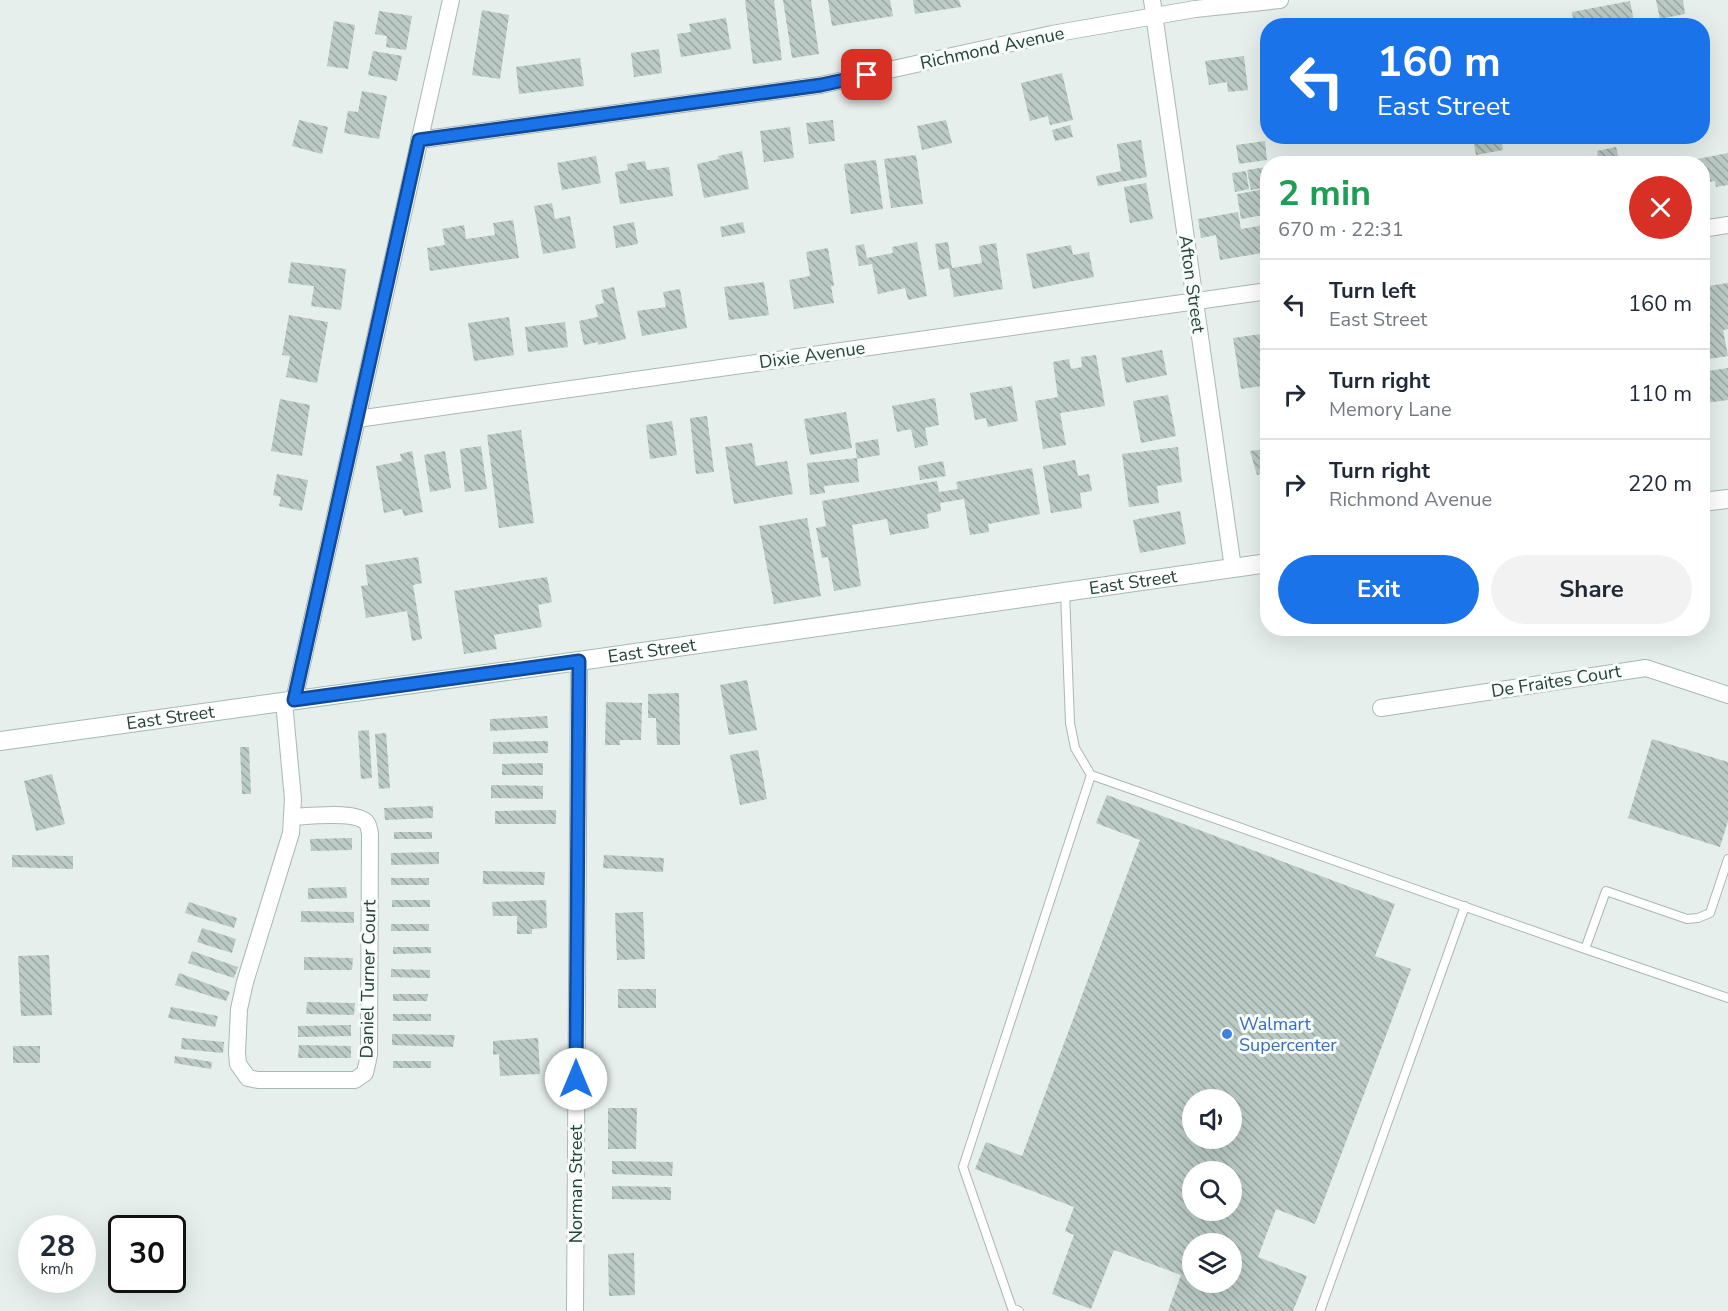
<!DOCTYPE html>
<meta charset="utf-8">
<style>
:root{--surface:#fff;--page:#f2f2f3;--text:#1f2937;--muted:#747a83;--line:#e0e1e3;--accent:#1a73e8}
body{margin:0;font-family:"Nunito Sans",sans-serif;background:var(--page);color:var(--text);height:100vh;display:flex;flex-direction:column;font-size:22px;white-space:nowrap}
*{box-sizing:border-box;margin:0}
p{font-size:20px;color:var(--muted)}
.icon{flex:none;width:33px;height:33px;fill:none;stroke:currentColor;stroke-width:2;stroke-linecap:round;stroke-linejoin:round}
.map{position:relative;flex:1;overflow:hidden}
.drawer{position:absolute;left:1260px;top:156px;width:450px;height:480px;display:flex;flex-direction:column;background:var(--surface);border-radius:24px;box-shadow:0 6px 24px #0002}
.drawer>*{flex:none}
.guide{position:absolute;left:1260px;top:18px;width:450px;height:126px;border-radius:24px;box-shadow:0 6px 24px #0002;background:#1a73e8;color:#fff;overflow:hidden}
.buttons{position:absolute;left:1182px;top:1089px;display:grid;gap:12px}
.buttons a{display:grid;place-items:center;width:60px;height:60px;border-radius:50%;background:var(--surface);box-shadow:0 6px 24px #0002;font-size:30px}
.speed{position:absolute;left:18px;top:1215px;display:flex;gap:12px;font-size:30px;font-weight:700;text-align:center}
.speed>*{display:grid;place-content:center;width:78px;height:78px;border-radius:50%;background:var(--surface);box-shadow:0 6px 24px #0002;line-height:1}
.speed small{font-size:15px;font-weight:400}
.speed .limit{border:3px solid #111;border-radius:9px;background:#fff;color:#111}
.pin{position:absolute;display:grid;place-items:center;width:51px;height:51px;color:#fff;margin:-26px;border-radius:12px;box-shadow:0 3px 9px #0006}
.me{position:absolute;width:66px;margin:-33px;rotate:0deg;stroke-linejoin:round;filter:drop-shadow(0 0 4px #0008)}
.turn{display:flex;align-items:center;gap:21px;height:126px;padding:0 18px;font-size:27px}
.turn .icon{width:78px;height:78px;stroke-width:2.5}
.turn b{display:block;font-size:42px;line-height:51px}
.round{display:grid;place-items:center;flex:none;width:63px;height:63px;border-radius:32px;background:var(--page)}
.headline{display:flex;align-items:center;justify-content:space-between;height:102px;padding:0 18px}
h1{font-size:36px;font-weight:700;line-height:45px;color:#1e9e55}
.action{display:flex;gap:12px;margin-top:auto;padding:12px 18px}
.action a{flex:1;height:69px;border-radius:36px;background:var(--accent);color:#fff;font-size:24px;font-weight:700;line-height:69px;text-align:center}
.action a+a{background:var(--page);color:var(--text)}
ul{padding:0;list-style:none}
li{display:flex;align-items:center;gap:18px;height:90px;padding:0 18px;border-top:2px solid var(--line)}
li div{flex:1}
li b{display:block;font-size:22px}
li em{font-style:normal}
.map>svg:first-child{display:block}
.building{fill:url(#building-back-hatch);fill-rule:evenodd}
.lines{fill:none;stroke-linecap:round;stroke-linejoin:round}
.lane-casing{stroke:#a8b8b2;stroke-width:10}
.street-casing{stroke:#a8b8b2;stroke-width:18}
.secondary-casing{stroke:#a4bbb3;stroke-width:20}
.lane{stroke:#fff;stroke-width:8}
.street{stroke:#fff;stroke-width:16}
.secondary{stroke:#fff;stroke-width:18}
.route-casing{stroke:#114b97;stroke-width:15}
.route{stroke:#1a73e8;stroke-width:10}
.shop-dot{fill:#3f7fe0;stroke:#f7fbf9;stroke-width:2}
.labels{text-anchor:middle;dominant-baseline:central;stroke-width:6;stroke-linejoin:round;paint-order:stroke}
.street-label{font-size:18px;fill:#24423a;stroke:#f7fbf9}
.shop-label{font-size:18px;fill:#366cbe;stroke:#f7fbf9;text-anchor:start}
</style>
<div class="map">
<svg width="1728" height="1311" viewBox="0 0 1728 1311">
<defs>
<pattern id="building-back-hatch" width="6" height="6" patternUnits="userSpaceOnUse" patternTransform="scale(1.5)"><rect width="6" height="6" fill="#bbcac4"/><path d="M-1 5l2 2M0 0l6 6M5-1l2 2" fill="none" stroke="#98a6a0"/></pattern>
</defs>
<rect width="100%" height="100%" fill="#e6efeb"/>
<path class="building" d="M 745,0 L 774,0 L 782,60 L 753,64 Z
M 783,0 L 811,0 L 819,54 L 792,58 Z
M 828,0 L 890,0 L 893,16 L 832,26 Z
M 913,0 L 959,0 L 961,7 L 915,14 Z
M 1656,0 L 1683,0 L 1685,14 L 1660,19 Z
M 1630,1 L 1635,26 L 1574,26 L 1572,12 Z
M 482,10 L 509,15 L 500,79 L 472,75 Z
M 379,11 L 412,16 L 406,50 L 386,47 L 387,36 L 375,34 Z
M 726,18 L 731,49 L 681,57 L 677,34 L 691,32 L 689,24 Z
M 334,21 L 355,25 L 348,69 L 327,66 Z
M 659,49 L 662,73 L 634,77 L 631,53 Z
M 373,51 L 402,56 L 397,81 L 368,75 Z
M 1244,56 L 1248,90 L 1228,92 L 1227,82 L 1209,85 L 1205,61 Z
M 580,58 L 584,86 L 519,94 L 516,67 Z
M 1062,73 L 1073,120 L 1050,125 L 1048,116 L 1030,121 L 1021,83 Z
M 362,91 L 387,96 L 379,139 L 344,133 L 348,111 L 358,112 Z
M 299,120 L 328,127 L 322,154 L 292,146 Z
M 833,120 L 835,141 L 809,144 L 806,123 Z
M 946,120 L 952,143 L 922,150 L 917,126 Z
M 1070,125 L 1073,137 L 1055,141 L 1052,130 Z
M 790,127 L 794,158 L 764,162 L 760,131 Z
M 1488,136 L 1501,136 L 1503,150 L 1476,155 L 1473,139 Z
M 1141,140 L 1147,177 L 1098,186 L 1096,176 L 1121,171 L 1117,144 Z
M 1265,141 L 1267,160 L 1239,164 L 1236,145 Z
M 1616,147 L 1620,164 L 1599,164 L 1597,151 Z
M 742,151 L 749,189 L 704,198 L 697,164 L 719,159 L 718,156 Z
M 1728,153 L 1728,185 L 1716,187 L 1715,181 L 1702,183 L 1702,164 L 1683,164 L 1682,162 Z
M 916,155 L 923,204 L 891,208 L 884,159 Z
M 596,156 L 601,183 L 562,190 L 557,163 Z
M 876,160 L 883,209 L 851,214 L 844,164 Z
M 645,161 L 647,170 L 669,167 L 673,196 L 620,204 L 615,172 L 628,170 L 627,164 Z
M 1267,167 L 1268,187 L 1251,190 L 1247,170 Z
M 1246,171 L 1249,189 L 1235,192 L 1232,173 Z
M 1146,183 L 1153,219 L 1130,223 L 1124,187 Z
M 1260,190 L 1264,215 L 1241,219 L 1237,194 Z
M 552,203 L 555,219 L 570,216 L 576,248 L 543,254 L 534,206 Z
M 1238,212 L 1241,229 L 1264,225 L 1268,252 L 1220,260 L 1216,235 L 1201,238 L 1198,219 Z
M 513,220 L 519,258 L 430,271 L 427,248 L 445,245 L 442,229 L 464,225 L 466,239 L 495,235 L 493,223 Z
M 634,222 L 638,244 L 616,248 L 613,226 Z
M 743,222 L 745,233 L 722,237 L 720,227 Z
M 917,242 L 927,296 L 908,300 L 905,288 L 878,294 L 872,264 L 859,266 L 855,246 L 864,244 L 867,258 L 893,253 L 892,247 Z
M 948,242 L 952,268 L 982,263 L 979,246 L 996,243 L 1003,289 L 954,297 L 949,268 L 939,270 L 935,244 Z
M 1071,245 L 1073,255 L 1089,252 L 1094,277 L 1033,289 L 1026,254 Z
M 828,248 L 834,286 L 831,286 L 834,303 L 794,309 L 789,280 L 810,276 L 806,252 Z
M 291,262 L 346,269 L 341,310 L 311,306 L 314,286 L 288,283 Z
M 764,282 L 769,315 L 729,320 L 724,287 Z
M 1728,283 L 1728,329 L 1723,330 L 1728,356 L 1702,360 L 1702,318 L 1706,317 L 1702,287 Z
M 614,287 L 626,339 L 598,345 L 598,342 L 584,345 L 579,321 L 598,317 L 595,305 L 604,303 L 601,290 Z
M 680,289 L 687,328 L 642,336 L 637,311 L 666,307 L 663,292 Z
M 289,315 L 328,322 L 317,383 L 286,377 L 290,356 L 282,355 Z
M 509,317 L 514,355 L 474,361 L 468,323 Z
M 565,322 L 568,347 L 528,352 L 525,327 Z
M 1268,333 L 1268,385 L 1241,389 L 1233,338 Z
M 1162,350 L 1167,375 L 1126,383 L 1121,358 Z
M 1096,355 L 1105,406 L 1060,413 L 1066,445 L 1043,449 L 1035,401 L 1058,397 L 1053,362 L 1069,359 L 1071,369 L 1082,367 L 1081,357 Z
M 1728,368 L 1728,400 L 1705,403 L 1702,372 Z
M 1012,386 L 1018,421 L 988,427 L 986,418 L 975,420 L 970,393 Z
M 1168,395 L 1176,436 L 1141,443 L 1133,401 Z
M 935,398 L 939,425 L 925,428 L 928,445 L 915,448 L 911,429 L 897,432 L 892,406 Z
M 280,399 L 310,405 L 302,456 L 271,451 Z
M 846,412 L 852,448 L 810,455 L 804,419 Z
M 707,416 L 714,472 L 696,474 L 690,418 Z
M 672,421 L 677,455 L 650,459 L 646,425 Z
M 521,430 L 534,523 L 499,528 L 487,435 Z
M 878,439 L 880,455 L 857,459 L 855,443 Z
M 752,443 L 756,466 L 787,461 L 793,494 L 734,504 L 725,447 Z
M 481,446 L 487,489 L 465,492 L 460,449 Z
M 1178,447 L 1182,482 L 1157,486 L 1159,503 L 1129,507 L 1122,454 Z
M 1268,449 L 1268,474 L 1257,475 L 1250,451 Z
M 412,451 L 423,512 L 404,516 L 402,509 L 384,513 L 376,466 L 402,461 L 400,454 Z
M 445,451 L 451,488 L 430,492 L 424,455 Z
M 1702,451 L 1706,451 L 1709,476 L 1702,477 Z
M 857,458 L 859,482 L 824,486 L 825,493 L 810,495 L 807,463 Z
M 1075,460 L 1078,476 L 1089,474 L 1092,491 L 1080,493 L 1082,508 L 1051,513 L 1043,466 Z
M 943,461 L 946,476 L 920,480 L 918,466 Z
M 1032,468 L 1040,514 L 988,524 L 989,532 L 970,535 L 964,499 L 940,503 L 941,511 L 927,514 L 929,528 L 890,535 L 887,519 L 852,525 L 861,586 L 834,591 L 828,557 L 822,558 L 816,528 L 826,526 L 822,501 L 937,481 L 939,492 L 958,489 L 956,482 Z
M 277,474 L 308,480 L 302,511 L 279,506 L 281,497 L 273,495 Z
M 1268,489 L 1268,517 L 1266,517 L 1261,490 Z
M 1180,511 L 1186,544 L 1140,553 L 1133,520 Z
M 807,518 L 821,596 L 774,604 L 759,526 Z
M 418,557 L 422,583 L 413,585 L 422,639 L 412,641 L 407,611 L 366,618 L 361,586 L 368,585 L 365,565 Z
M 547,577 L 552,602 L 538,605 L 542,627 L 494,635 L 497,649 L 464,654 L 454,591 Z
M 747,680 L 757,730 L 729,735 L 720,685 Z
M 679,693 L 680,745 L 657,745 L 656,718 L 648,718 L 648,694 Z
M 606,702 L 642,703 L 641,740 L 620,740 L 620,745 L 605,745 Z
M 547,716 L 548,728 L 490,731 L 490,719 Z
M 369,730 L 372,778 L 361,779 L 358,731 Z
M 386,733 L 390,788 L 379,789 L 375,734 Z
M 1652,739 L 1728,762 L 1728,821 L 1720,847 L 1628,818 Z
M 548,741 L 548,753 L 493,754 L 493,742 Z
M 240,747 L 249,747 L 251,794 L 242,794 Z
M 758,750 L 767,799 L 740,805 L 730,755 Z
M 543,763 L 543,775 L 502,775 L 502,764 Z
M 52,774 L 65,824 L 36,831 L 24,781 Z
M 491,785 L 543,786 L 543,799 L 491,798 Z
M 1107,795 L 1395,904 L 1375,956 L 1411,969 L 1315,1224 L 1276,1209 L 1258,1257 L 1307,1276 L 1293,1311 L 1168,1311 L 1181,1275 L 1114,1250 L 1091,1309 L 1052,1294 L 1074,1235 L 1065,1231 L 1074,1207 L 975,1169 L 986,1142 L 1022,1156 L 1140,840 L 1096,823 ZM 1192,1100 L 1232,1100 L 1232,1138 L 1192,1138 ZM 1192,1172 L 1232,1172 L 1232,1210 L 1192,1210 ZM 1192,1244 L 1232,1244 L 1232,1282 L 1192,1282 Z
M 433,806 L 433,818 L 385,820 L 384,808 Z
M 556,810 L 556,824 L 495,824 L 495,811 Z
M 394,832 L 432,832 L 432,839 L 394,839 Z
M 352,838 L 352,850 L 311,851 L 310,839 Z
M 439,852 L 439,864 L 391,865 L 391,853 Z
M 12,855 L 73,856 L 73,869 L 12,867 Z
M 604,855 L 664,858 L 663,872 L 603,868 Z
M 483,871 L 545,872 L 544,885 L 483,884 Z
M 391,878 L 429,878 L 429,885 L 391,885 Z
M 346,887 L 347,898 L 308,899 L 308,888 Z
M 392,900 L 430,900 L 430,907 L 392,907 Z
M 546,900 L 547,928 L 532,929 L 532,934 L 517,934 L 517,916 L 493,916 L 492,902 Z
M 189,902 L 237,918 L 234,928 L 185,913 Z
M 301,911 L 354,912 L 354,923 L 301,922 Z
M 643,912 L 645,959 L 617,960 L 615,913 Z
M 391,924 L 429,924 L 429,931 L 391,931 Z
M 202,928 L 236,939 L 232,953 L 197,942 Z
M 393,947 L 431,947 L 431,953 L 393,954 Z
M 192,951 L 238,967 L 234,978 L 188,963 Z
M 49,955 L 52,1015 L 21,1016 L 18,956 Z
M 304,957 L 353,958 L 352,970 L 304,970 Z
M 391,969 L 430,970 L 430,978 L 391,977 Z
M 179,973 L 230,992 L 226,1001 L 175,985 Z
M 618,989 L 656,989 L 656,1008 L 618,1008 Z
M 393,994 L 428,994 L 427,1001 L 393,1001 Z
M 307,1002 L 355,1003 L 354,1015 L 306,1014 Z
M 171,1007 L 218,1016 L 215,1027 L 168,1018 Z
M 393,1014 L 431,1014 L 431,1021 L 393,1021 Z
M 351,1025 L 351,1036 L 298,1037 L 298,1026 Z
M 392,1034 L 455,1035 L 453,1047 L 392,1045 Z
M 182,1038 L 224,1042 L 223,1053 L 181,1049 Z
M 538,1038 L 540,1074 L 500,1076 L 499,1054 L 493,1055 L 493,1041 Z
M 299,1045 L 351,1046 L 351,1058 L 298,1058 Z
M 13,1046 L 40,1046 L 40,1063 L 13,1063 Z
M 175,1056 L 212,1062 L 211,1069 L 174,1063 Z
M 393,1061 L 431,1061 L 431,1068 L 393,1068 Z
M 608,1108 L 637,1108 L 636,1149 L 608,1149 Z
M 612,1161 L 673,1162 L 672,1176 L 612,1174 Z
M 612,1186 L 671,1187 L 671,1200 L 612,1199 Z
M 634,1253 L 635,1295 L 609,1296 L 608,1254 Z"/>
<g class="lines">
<g class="lane-casing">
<path id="lane" d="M 1065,592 L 1070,723 L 1075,748 L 1091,775
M 1585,949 L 1606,891 L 1687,919 L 1698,918 L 1710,913 L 1728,859
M 1019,1311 L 1012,1308 L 963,1167 L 1091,775 L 1585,949 L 1728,998
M 1320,1311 L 1465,906"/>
</g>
<g class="street-casing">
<path id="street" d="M 1152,0 L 1233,568
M 419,140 L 821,85 L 1052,34 L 1195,9 L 1280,0
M 1702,229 L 1728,225
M 357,419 L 1268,291
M 294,700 L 451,0
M 284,702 L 293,799 L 291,833 L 245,982 L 239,1009 L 237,1053 L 238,1064 L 248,1078 L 258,1080 L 355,1080 L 365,1073 L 369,1055 L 370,834 C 369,829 369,824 365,821 C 352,811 309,816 292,817
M 1381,708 L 1646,668 L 1728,695
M 575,1311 L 579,661"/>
</g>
<g class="secondary-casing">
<g id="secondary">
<path d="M 1702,502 L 1728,499"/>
<path id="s1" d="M 0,741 L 579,661 L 1268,563"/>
</g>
</g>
<use href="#lane" class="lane"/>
<use href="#street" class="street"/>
<use href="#secondary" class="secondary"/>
</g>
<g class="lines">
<g class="route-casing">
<path id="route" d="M 576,1079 L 579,661 L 294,700 L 419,140 L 821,85 L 867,75"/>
</g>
<use href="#route" class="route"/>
</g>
<circle class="shop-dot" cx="1227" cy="1034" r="6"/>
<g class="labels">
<g class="street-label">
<text transform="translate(992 48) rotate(-12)">Richmond Avenue</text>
<text transform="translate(1192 284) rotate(82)">Afton Street</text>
<text transform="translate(812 355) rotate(-8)">Dixie Avenue</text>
<text stroke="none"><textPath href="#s1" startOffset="1144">East Street</textPath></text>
<text stroke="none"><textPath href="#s1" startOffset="658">East Street</textPath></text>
<text transform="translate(1556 681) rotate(-9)">De Fraites Court</text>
<text stroke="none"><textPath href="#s1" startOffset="172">East Street</textPath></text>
<text transform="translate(368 979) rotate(-89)">Daniel Turner Court</text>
<text transform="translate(576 1184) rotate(-90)">Norman Street</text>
</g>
<g class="shop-label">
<text x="1239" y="1024">Walmart<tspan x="1239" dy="21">Supercenter</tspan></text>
</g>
</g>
</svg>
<div class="buttons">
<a><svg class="icon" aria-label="sound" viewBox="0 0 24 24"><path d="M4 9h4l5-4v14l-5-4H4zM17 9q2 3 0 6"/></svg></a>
<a><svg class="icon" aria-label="search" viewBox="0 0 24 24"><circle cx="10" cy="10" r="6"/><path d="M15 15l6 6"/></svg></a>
<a><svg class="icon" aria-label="layers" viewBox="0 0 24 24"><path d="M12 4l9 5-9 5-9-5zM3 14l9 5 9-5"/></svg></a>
</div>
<div class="speed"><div>28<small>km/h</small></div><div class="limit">30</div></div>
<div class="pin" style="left:867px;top:75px;background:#d93025"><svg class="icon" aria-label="arrive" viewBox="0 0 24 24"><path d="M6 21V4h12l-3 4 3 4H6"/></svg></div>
<svg class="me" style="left:576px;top:1079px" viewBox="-20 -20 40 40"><circle r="19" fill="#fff"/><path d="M0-13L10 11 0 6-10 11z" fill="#1a73e8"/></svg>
<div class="guide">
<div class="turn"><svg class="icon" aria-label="left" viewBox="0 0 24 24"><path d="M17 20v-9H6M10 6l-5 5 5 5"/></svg><div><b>160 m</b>East Street</div></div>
</div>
<section class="drawer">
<div class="headline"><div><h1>2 min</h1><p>670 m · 22:31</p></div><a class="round" style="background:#d93025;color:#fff"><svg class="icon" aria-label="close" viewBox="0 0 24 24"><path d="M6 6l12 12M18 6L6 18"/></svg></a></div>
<ul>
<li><svg class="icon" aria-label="left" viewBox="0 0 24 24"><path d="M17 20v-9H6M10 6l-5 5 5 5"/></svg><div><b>Turn left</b><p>East Street</p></div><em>160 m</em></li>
<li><svg class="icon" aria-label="right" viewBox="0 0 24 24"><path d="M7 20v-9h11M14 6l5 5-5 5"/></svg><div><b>Turn right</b><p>Memory Lane</p></div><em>110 m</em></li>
<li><svg class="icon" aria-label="right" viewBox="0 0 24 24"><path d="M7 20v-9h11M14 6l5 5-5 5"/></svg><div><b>Turn right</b><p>Richmond Avenue</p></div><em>220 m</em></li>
</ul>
<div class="action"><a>Exit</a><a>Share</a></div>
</section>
</div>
